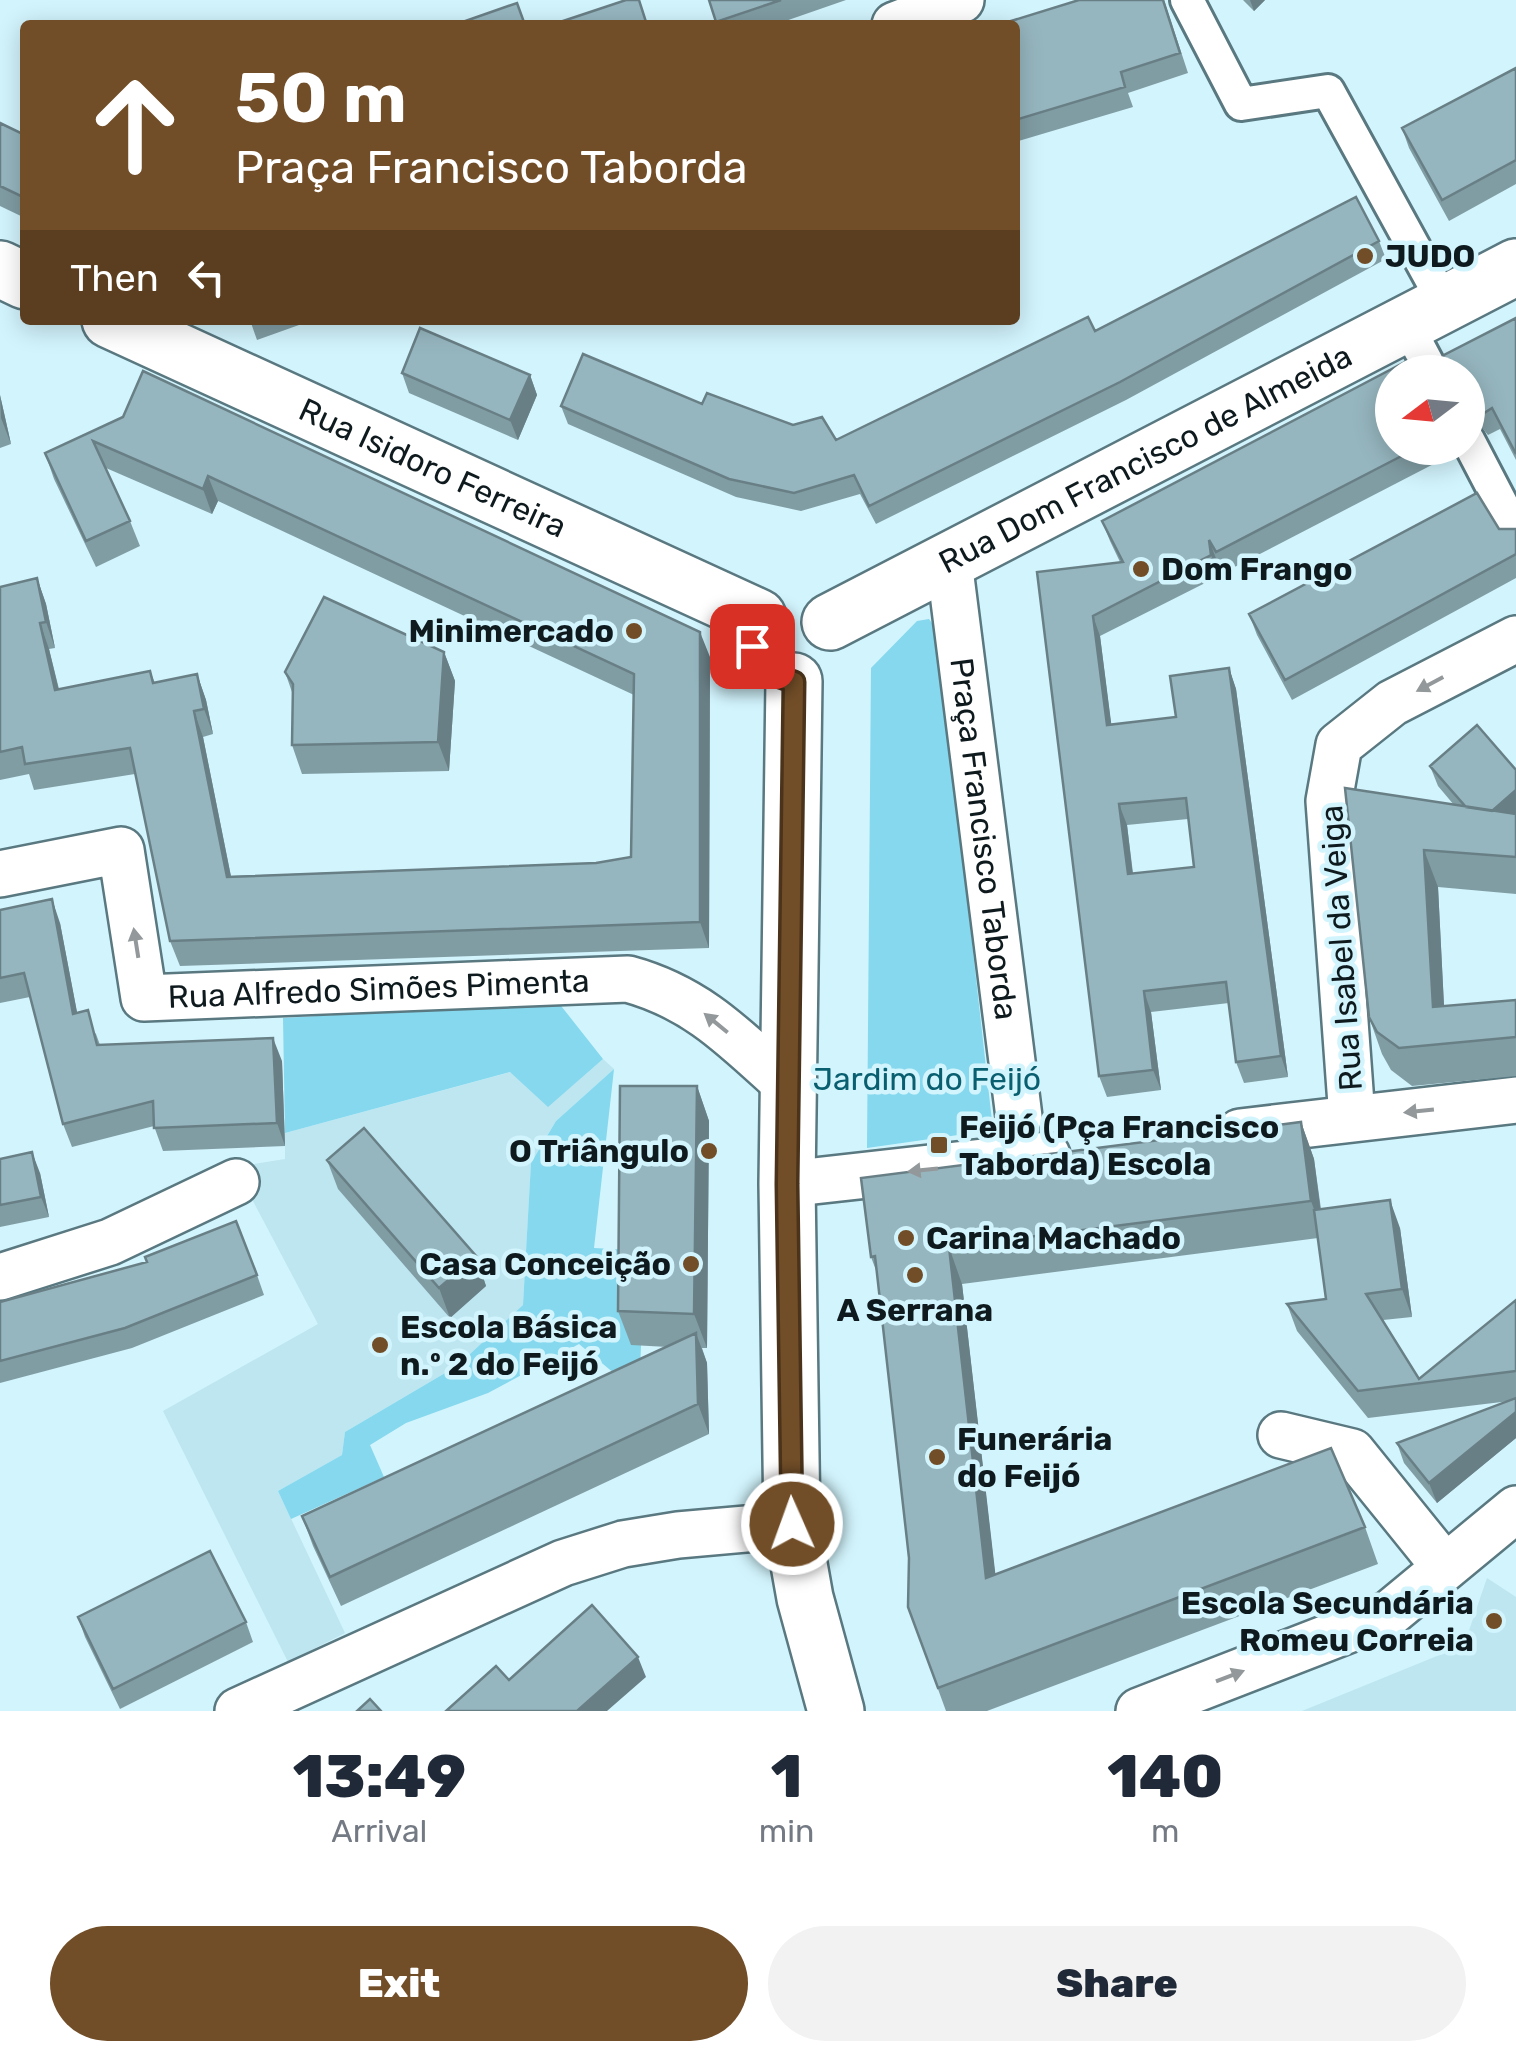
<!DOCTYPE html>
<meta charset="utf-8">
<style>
:root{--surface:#fff;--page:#f2f2f3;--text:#1f2937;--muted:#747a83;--accent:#724e28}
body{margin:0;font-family:Rubik,sans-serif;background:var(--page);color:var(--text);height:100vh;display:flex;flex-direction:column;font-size:38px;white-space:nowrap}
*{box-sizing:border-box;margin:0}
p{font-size:32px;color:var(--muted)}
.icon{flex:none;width:55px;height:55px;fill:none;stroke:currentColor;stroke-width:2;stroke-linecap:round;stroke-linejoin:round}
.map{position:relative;height:1711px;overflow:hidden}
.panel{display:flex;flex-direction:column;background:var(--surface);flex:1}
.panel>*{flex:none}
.guide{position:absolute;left:20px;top:20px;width:1000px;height:305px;border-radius:10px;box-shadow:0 5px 25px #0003;background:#724e28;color:#fff;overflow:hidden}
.needle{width:65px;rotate:254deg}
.fabs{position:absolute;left:1375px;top:355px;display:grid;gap:20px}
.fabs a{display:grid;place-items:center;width:110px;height:110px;border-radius:50%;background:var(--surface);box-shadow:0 5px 25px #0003;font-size:50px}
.pin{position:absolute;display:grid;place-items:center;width:85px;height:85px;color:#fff;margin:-42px;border-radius:20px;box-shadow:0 5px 15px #0006}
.me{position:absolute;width:110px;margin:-55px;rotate:358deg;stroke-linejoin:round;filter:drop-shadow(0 0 8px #0008)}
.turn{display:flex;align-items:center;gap:35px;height:210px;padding:0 50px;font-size:45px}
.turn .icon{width:130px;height:130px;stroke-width:2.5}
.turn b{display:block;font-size:70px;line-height:85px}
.then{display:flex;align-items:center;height:95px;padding:0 50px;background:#0003;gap:20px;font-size:38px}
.eta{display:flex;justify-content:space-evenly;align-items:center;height:170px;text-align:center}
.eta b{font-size:60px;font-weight:800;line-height:70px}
.action{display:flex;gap:20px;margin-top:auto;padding:20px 50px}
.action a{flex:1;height:115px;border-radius:60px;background:var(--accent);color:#fff;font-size:40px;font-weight:800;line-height:115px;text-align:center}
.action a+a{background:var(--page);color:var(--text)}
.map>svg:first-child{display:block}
.built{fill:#bde6f1}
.green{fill:#85d8ed}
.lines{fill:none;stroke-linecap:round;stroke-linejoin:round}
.pedestrian-casing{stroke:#597880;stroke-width:38}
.minor-casing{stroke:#597880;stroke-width:50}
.secondary-casing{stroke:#597880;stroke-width:60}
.pedestrian{stroke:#fff;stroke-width:32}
.minor{stroke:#fff;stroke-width:45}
.secondary{stroke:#fff;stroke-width:55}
.wall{fill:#819da4;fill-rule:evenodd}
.shaded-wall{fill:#697f86}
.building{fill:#96b6bf;stroke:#697f86;stroke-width:2.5;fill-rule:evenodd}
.oneway{fill:#93989a}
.route-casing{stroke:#4a331a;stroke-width:25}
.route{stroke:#724e28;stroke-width:18}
.poi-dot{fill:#724e28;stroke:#d2f4fd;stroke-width:4}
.labels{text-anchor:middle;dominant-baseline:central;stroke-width:9;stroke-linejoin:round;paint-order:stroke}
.poi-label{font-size:32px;font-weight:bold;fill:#0e1a1e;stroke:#d2f4fd;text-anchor:start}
.street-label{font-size:32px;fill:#0e1a1e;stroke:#d2f4fd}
.park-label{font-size:32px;fill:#095f6f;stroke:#d2f4fd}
</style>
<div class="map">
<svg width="1516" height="1711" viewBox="0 0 1516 1711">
<rect width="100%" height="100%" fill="#d2f4fd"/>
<path class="built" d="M 603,1059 L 614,1069 L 556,1121 L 531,1163 L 523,1305 L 457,1366 L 345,1432 L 342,1455 L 278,1491 L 345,1633 L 288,1662 L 163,1411 L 318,1324 L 235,1167 L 285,1159 L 285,1133 L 511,1072 L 548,1106 Z
M 1487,1578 L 1516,1597 L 1516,1711 L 1302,1711 L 1464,1645 Z"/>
<path class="green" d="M 929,619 L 937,630 L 993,1130 L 867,1148 L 871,668 L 917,621 Z
M 558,1002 L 603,1059 L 548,1107 L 510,1072 L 285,1133 L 283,1018 Z
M 614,1069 L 594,1248 L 631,1250 L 641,1346 L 639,1394 L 579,1344 L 488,1393 L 406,1423 L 370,1445 L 384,1477 L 291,1519 L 278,1491 L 342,1455 L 345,1432 L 457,1366 L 523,1305 L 531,1163 L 556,1121 Z"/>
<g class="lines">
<g class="pedestrian-casing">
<path id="pedestrian" d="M 1187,0 L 1241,104 L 1328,91 L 1445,304
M 1407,325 L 1432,372
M 1468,440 L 1516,532"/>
</g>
<g class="minor-casing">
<g id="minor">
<path d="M 895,25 L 961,0"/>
<path id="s1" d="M 949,561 L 1019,1117"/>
<path id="s2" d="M 0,874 L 121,850 L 144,998 L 628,979 C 698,998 737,1040 789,1087"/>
<path d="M 1352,1118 L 1329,801 L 1339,745 L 1392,703 L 1516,639"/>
<path d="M 1240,1132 L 1516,1100"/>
<path d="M 787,1184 L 1047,1155"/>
<path d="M 0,1277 L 110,1242 L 236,1182"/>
<path d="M 1281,1435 L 1352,1452 L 1445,1567"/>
<path d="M 238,1711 L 563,1563 L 623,1544 L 678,1535 L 792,1525"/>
<path d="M 1139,1711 L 1389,1614 L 1516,1509"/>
</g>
</g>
<g class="secondary-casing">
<g id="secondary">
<path d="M 0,269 L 25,281"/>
<path id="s3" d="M 110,320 L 758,617"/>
<path id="s4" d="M 830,622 L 1516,267"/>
<path d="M 794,681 L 787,1184 L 792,1525 L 805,1598 L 836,1711"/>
</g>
</g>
<use href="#pedestrian" class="pedestrian"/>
<use href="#minor" class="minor"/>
<use href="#secondary" class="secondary"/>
</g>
<path class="wall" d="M 709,0 L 846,0 L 774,25 L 717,25 Z
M 1164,0 L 1188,73 L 1128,93 L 1133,107 L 1015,142 L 1015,25 Z
M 1243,0 L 1265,0 L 1254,11 Z
M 1516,68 L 1516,184 L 1449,221 L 1409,148 L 1402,128 Z
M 0,123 L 25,135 L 25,218 L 0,206 Z
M 1379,241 L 1386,259 L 1126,400 L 876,524 L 860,494 L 801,511 L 736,497 L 568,424 L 561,406 L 702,404 L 836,440 L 1095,331 Z
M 1516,318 L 1516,460 L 1500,429 L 1488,435 L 1478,423 L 1468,422 L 1468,372 L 1392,448 L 1451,448 L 1453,454 L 1223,573 L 1217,561 L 1219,576 L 1100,636 L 1111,724 L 1176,717 L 1229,668 L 1236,689 L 1288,1077 L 1244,1083 L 1236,1062 L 1229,1003 L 1151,1012 L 1161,1090 L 1107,1097 L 1099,1076 L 1037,572 L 1120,562 L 1110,541 L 1102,521 L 1415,369 L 1433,369 ZM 1188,819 L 1194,867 L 1133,873 L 1127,825 Z
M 250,320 L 313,320 L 257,340 Z
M 402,373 L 530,375 L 537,395 L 518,440 L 409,393 Z
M 0,395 L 11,444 L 0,448 Z
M 123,417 L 710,657 L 709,948 L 180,966 L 170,941 L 135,774 L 34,790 L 29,774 L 0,780 L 0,587 L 37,578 L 46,604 L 55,648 L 49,649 L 59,689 L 150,671 L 155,683 L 197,674 L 206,700 L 213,734 L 203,737 L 231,876 L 596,863 L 631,857 L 634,695 L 218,501 L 212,514 L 106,468 L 130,521 L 140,546 L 96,567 L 54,479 L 45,453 Z
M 1499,529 L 1516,529 L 1516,578 L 1292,700 L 1257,635 L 1249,614 Z
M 444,652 L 455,681 L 449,771 L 302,774 L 292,745 L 293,695 L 285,672 Z
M 1430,766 L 1516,770 L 1516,894 L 1438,887 L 1444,1006 L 1516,1000 L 1516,1076 L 1412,1086 L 1391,1070 L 1382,1054 L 1369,1017 L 1345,788 L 1454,805 L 1438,786 Z
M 0,910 L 60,923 L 77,1013 L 96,1034 L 100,1045 L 282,1061 L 285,1146 L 163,1151 L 154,1126 L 72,1147 L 63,1124 L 30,997 L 0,1003 Z
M 697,1086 L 709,1121 L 707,1348 L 702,1348 L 707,1363 L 709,1434 L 341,1606 L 313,1546 L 302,1516 L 668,1347 L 631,1345 L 618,1311 Z
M 1301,1122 L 1314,1159 L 1321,1209 L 1400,1228 L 1412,1317 L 1383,1320 L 1419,1379 L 1516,1300 L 1516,1438 L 1437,1503 L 1404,1463 L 1397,1443 L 1510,1401 L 1368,1418 L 1297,1331 L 1287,1304 L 1326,1299 L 1318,1238 L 962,1284 L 995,1574 L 1365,1527 L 1378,1564 L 987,1711 L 946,1711 L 908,1607 L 909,1558 L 877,1273 L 871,1257 Z
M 0,1159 L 40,1173 L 49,1217 L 0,1227 Z
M 327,1160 L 476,1256 L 486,1286 L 450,1318 L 338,1189 Z
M 257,1275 L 264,1295 L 132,1348 L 0,1383 L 0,1302 Z
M 78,1617 L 246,1622 L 253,1642 L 120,1709 L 85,1637 Z"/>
<path class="shaded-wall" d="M 1250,0 L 1265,0 L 1254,11 Z
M 530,375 L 537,395 L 518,440 L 510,420 Z
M 0,395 L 11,444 L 1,418 Z
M 208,476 L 218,501 L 212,514 L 203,489 Z
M 1209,540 L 1217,561 L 1219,576 L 1211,555 Z
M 37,578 L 46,604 L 55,648 L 46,622 Z
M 1093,616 L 1100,636 L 1114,745 L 1107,725 Z
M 40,623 L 49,649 L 65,716 L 55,690 Z
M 700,632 L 710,657 L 709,948 L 700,922 Z
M 444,652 L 455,681 L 449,771 L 438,742 Z
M 1229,668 L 1236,689 L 1288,1077 L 1281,1056 Z
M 197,674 L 206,700 L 213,734 L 204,709 Z
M 194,711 L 203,737 L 236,902 L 227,877 Z
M 1516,790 L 1516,816 L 1479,822 Z
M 1119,804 L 1127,825 L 1135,894 L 1128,874 Z
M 1424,850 L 1438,887 L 1446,1045 L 1433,1007 Z
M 52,899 L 60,923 L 82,1038 L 73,1014 Z
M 1144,991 L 1151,1012 L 1161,1090 L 1153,1070 Z
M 273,1038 L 282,1061 L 285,1146 L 277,1123 Z
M 697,1086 L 709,1121 L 707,1348 L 694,1314 Z
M 1301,1122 L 1314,1159 L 1324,1237 L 1311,1201 Z
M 32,1152 L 40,1173 L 49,1217 L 41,1197 Z
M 1390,1200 L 1400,1228 L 1412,1317 L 1402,1289 Z
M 949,1247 L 962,1284 L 1000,1614 L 986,1578 Z
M 476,1256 L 486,1286 L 450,1318 L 439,1288 Z
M 696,1333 L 707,1363 L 709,1434 L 698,1404 Z
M 1516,1412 L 1516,1438 L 1437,1503 L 1429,1483 Z
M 638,1657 L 646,1677 L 607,1711 L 577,1711 Z"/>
<path class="building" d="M 626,0 L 639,0 L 647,25 L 551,25 Z
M 709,0 L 781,0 L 716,22 Z
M 1079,0 L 1163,0 L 1180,53 L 1121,72 L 1125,87 L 1015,120 L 1015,25 L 998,25 Z
M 517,3 L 525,25 L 454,25 Z
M 1516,68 L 1516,160 L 1442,200 L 1402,128 Z
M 0,123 L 25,135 L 25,198 L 0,186 Z
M 1356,197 L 1379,241 L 1120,382 L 869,506 L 854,475 L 794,493 L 729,479 L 561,406 L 583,354 L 702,404 L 707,393 L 793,425 L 822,417 L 836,440 L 1088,317 L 1095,331 Z
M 1516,318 L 1516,454 L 1492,408 L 1481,415 L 1470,402 L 1468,402 L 1468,372 L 1392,372 L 1392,448 L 1417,448 L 1216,552 L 1209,540 L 1211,555 L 1093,616 L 1107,725 L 1176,717 L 1170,676 L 1229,668 L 1281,1056 L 1236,1062 L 1226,982 L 1144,991 L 1153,1070 L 1099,1076 L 1037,572 L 1123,562 L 1102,521 L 1407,361 L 1415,369 L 1433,369 L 1444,355 ZM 1186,798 L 1194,867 L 1128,874 L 1119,804 Z
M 420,328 L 530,375 L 510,420 L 402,373 Z
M 143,371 L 700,632 L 700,922 L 170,941 L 130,748 L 25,764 L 22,747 L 0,752 L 0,587 L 37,578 L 46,622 L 40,623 L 55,690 L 150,671 L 153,683 L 197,674 L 204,709 L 194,711 L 227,877 L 596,863 L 631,857 L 634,674 L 208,476 L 203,489 L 93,441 L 130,521 L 86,541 L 45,453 L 123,417 Z
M 1477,493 L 1499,529 L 1516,529 L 1516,554 L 1285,680 L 1249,614 Z
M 324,597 L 444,652 L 438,742 L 292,745 L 293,684 L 285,672 Z
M 1477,725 L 1516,770 L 1516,790 L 1492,811 L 1466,807 L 1430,766 Z
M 1345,788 L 1516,814 L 1516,857 L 1424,850 L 1433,1007 L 1516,1000 L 1516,1037 L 1399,1048 L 1377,1032 L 1369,1017 Z
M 52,899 L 73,1014 L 88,1010 L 97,1045 L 273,1038 L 277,1123 L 154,1128 L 153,1101 L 63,1124 L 24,973 L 0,978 L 0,910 Z
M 620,1086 L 697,1086 L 694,1314 L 618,1311 Z
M 1301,1122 L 1311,1201 L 949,1247 L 986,1578 L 1331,1448 L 1365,1527 L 938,1688 L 908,1607 L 909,1558 L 875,1256 L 871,1257 L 861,1178 Z
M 364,1128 L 476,1256 L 439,1288 L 327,1160 Z
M 32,1152 L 41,1197 L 0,1205 L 0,1159 Z
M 1390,1200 L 1402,1289 L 1366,1294 L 1419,1379 L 1516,1300 L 1516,1371 L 1358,1391 L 1287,1304 L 1326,1299 L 1314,1210 Z
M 236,1221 L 257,1275 L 125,1328 L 0,1361 L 0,1302 L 147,1262 L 145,1257 Z
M 696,1333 L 698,1404 L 330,1577 L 302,1516 Z
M 1516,1398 L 1516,1412 L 1429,1483 L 1397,1443 Z
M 210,1551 L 246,1622 L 113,1689 L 78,1617 Z
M 592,1605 L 638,1657 L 577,1711 L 446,1711 L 496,1666 L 509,1680 Z
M 370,1699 L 381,1711 L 357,1711 Z"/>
<defs><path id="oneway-solid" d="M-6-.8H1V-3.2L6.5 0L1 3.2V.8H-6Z" transform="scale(2.5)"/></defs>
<g class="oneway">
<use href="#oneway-solid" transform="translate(1430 684) rotate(152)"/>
<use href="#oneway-solid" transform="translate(136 943) rotate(-99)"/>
<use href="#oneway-solid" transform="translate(716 1023) rotate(-141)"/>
<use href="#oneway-solid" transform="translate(1419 1111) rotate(174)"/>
<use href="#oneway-solid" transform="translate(923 1170) rotate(174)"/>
<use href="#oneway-solid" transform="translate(1230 1676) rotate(-21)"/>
</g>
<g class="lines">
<g class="route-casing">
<path id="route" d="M 752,646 L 766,672 L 794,682 L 787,1184 L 792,1524"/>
</g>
<use href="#route" class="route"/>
</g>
<g class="poi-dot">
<circle cx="1365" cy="256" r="10"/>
<circle cx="1141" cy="569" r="10"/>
<circle cx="634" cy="631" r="10"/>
<rect x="929" y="1135" width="20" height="20" rx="5"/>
<circle cx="709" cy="1151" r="10"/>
<circle cx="906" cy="1238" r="10"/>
<circle cx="691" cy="1264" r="10"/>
<circle cx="915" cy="1275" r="10"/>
<circle cx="380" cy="1345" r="10"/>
<circle cx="937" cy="1457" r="10"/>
<circle cx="1494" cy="1621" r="10"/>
</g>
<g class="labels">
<g class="poi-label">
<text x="1385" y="256">JUDO</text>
<text x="1161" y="569">Dom Frango</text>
<text x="614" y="631" text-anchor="end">Minimercado</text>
<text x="959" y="1127">Feijó (Pça Francisco<tspan x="959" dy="37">Taborda) Escola</tspan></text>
<text x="689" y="1151" text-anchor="end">O Triângulo</text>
<text x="926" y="1238">Carina Machado</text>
<text x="671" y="1264" text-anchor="end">Casa Conceição</text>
<text x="915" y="1310" text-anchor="middle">A Serrana</text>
<text x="400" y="1327">Escola Básica<tspan x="400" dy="37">n.º 2 do Feijó</tspan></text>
<text x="957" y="1439">Funerária<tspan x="957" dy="37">do Feijó</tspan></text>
<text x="1474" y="1603" text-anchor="end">Escola Secundária<tspan x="1474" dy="37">Romeu Correia</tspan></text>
</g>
<g class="street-label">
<text stroke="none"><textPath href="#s4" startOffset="355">Rua Dom Francisco de Almeida</textPath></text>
<text stroke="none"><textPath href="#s3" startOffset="355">Rua Isidoro Ferreira</textPath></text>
<text stroke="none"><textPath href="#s1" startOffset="280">Praça Francisco Taborda</textPath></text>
<text transform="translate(1341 948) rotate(-94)">Rua Isabel da Veiga</text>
<text stroke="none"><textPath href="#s2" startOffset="508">Rua Alfredo Simões Pimenta</textPath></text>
</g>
<g class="park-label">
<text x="927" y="1079">Jardim do Feijó</text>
</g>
</g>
</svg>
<div class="fabs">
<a><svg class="needle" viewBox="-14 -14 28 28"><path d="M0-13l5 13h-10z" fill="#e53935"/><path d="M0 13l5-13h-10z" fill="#747a83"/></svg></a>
</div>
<div class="pin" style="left:752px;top:646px;background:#d93025"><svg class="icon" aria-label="arrive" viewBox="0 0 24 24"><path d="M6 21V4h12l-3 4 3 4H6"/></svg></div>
<svg class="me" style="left:792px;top:1524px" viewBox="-20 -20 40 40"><circle r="17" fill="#724e28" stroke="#fff" stroke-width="3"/><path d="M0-11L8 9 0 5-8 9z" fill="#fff"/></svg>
<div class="guide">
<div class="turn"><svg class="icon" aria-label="ahead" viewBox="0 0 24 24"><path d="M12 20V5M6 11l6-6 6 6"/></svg><div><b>50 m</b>Praça Francisco Taborda</div></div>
<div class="then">Then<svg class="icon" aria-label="left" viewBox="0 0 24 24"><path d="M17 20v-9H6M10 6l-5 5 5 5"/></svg></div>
</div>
</div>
<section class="panel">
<div class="eta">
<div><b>13:49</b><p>Arrival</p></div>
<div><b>1</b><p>min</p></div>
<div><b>140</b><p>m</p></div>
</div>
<div class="action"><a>Exit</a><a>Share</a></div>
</section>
